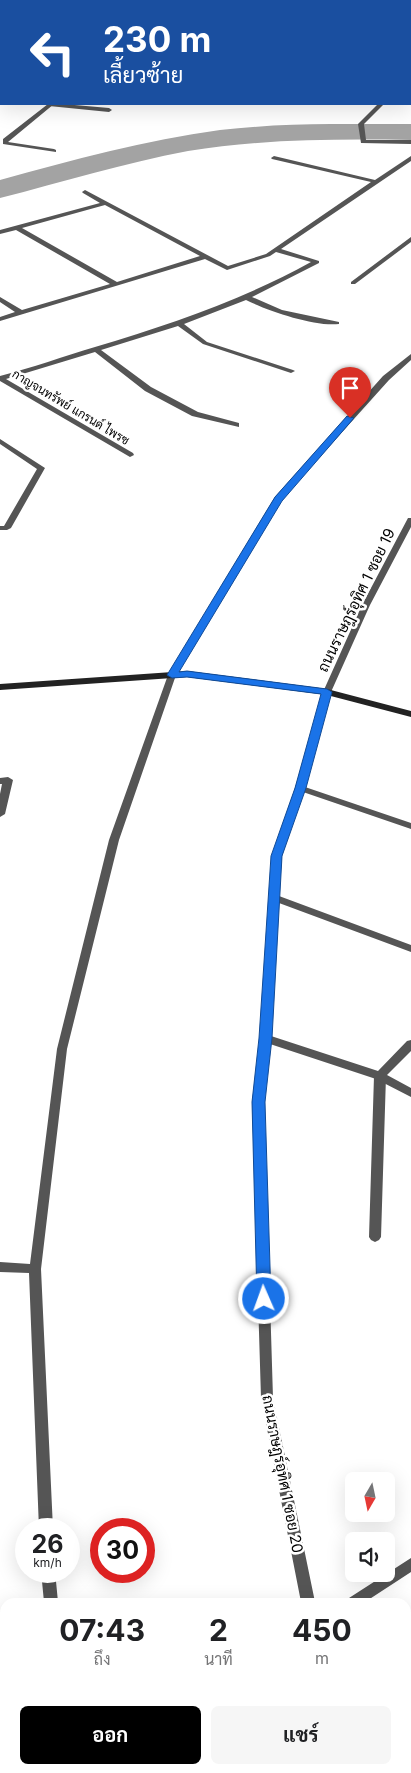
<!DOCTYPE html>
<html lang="th">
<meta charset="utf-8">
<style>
:root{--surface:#fff;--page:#f6f6f6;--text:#202124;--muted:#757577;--accent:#000}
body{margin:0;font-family:Inter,Sarabun,sans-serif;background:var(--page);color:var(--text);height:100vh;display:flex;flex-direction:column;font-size:19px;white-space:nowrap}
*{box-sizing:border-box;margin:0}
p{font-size:16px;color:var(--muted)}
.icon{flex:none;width:28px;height:28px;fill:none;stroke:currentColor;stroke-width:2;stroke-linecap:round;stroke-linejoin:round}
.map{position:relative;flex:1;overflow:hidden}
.side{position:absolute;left:0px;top:1598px;width:411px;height:176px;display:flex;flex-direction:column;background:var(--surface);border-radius:15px 15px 0 0;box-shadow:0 5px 20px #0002}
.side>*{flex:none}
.top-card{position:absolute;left:0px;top:0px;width:411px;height:105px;box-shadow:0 5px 20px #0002;background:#1a4fa0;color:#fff;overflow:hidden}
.needle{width:32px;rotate:189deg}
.buttons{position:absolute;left:345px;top:1472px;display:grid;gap:10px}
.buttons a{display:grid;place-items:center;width:50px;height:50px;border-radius:8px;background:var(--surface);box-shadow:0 5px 20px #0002;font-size:25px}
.speed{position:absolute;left:15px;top:1518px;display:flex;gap:10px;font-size:25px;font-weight:700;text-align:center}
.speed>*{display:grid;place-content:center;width:65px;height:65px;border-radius:50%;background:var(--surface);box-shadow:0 5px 20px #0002;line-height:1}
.speed small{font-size:12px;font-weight:400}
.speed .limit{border:8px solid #d22;background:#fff;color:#111}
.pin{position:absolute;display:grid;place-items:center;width:42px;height:42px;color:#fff;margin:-51px -21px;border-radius:50% 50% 50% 0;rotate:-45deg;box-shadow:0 0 5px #0007}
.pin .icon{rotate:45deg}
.me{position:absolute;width:55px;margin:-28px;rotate:358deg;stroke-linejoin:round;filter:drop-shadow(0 0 4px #0008)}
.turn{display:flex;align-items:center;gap:18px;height:105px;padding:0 20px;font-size:22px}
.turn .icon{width:65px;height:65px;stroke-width:2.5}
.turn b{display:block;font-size:35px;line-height:42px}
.eta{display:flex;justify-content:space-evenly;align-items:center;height:85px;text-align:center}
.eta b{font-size:30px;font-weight:700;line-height:35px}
.button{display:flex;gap:10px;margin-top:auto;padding:10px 20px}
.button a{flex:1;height:58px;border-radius:8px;background:var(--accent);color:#fff;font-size:20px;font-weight:700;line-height:58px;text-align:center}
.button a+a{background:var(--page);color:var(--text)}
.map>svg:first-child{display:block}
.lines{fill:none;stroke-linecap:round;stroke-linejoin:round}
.river{fill:#a3a3a3;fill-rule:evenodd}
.lane{fill:#555;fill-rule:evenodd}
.street{fill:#555;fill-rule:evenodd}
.secondary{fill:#222;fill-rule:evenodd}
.route{fill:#1a73e8;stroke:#114b97}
.labels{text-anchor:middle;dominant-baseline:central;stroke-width:5;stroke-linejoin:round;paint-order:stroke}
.far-street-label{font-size:12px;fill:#000;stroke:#fff}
.street-label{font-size:15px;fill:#000;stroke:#fff}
</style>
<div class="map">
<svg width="411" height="1773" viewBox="0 0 411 1773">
<rect width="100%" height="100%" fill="#fff"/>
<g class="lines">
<path class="river" d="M 331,124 L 411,124 L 411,140 C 336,139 262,139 188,151 C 124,163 63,182 0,198 L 0,180 C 72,160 146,140 220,130 C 257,126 294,124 331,124 Z"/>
<path class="lane" d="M 48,104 L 54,104 L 8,142 L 54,149 L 56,150 L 56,152 L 3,144 L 3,139 Z
M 380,1072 L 384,1073 L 386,1076 L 381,1237 L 379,1240 L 375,1242 L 371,1240 L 369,1237 L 374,1076 L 376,1073 Z"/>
<path class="street" d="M 318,0 L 333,0 L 333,1 L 319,1 Z
M 410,9 L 411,9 L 411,11 L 410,11 Z
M 0,30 L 1,31 L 1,33 L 0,34 Z
M 0,52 L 1,52 L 1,56 L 0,56 Z
M 411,59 L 411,63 L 410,64 L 410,60 Z
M 410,71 L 411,71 L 411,75 L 410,75 Z
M 410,91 L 411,91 L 411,95 L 410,95 Z
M 0,96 L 1,96 L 1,100 L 0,100 Z
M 46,104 L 63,104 L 109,108 L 112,110 L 109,112 L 49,106 Z
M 378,104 L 384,104 L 364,124 L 366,140 L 411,140 L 411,144 L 361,143 L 358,124 Z
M 274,156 L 375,180 L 411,156 L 411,161 L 281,249 L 319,261 L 319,263 L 252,297 L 282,310 L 339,322 L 339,324 C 315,327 268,311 246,300 L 184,324 L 207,342 L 293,370 L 295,371 L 291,373 L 203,344 L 178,326 L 101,350 L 151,387 L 198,412 L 239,423 L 239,427 L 192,416 L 145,391 L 95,352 L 6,379 L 133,453 L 134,455 L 130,457 L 0,381 L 0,376 C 32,368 64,356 95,347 C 171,324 240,301 311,262 L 276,252 L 270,256 L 227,270 L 205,259 L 0,321 L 0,317 L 15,312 L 0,302 L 0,297 L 22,310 L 110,284 L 16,230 L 0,234 L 0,230 L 100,203 L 83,193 L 82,192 L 85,190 L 228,266 L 266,254 L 371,182 L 272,159 L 271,158 ZM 105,205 L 200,256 L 117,282 L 22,228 Z
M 411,237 L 411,242 L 355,284 L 351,284 L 351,282 Z
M 411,354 L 411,360 L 389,380 L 281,500 L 176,675 L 119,840 L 67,1049 L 41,1269 L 53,1529 L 39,1529 L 29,1273 L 0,1272 L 0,1262 L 30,1264 L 57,1049 L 109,840 L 168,675 L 275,497 L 383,376 Z
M 0,439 L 45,468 L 11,528 L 7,530 L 0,530 L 0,526 L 4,526 L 37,469 L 0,444 Z
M 408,518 L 411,518 L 411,527 L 370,605 L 331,692 L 305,787 L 411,823 L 411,829 L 303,792 L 282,856 L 279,896 L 411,945 L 411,952 L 279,903 L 271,1036 L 378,1071 L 407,1041 L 411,1040 L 411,1051 L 387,1075 L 411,1088 L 411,1097 L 376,1079 L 270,1044 L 264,1102 L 273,1398 L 315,1602 L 301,1602 L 261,1398 L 252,1102 L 260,1038 L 272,856 L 295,788 L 323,692 L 362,605 Z
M 8,777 L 13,780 L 5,814 L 0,817 L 0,794 L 2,784 L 0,784 L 0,778 Z
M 411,1558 L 411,1572 L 365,1602 L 347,1602 L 349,1598 Z
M 41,1571 L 55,1571 L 58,1602 L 44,1602 Z
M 69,1769 L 84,1769 L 86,1773 L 70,1773 Z
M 344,1769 L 359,1769 L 361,1773 L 345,1773 Z"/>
<path class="secondary" d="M 187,671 L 327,689 L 411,711 L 411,717 L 327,695 L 187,677 L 0,690 L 0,684 Z"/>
</g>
<path class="route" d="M 347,416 L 354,418 L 282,501 L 179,672 L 187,671 L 327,689 L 332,692 L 306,788 L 282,856 L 272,1038 L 265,1102 L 271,1299 L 269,1303 L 264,1305 L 259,1303 L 257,1299 L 252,1102 L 259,1038 L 271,856 L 295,788 L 321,694 L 187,677 L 172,678 L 167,675 L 275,497 Z"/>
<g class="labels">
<g class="far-street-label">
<text transform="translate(71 407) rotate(31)">กาญจนทรัพย์ แกรนด์ ไพรซ</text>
</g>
<g class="street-label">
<text transform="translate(356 600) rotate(-64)">ถนนราษฎร์อุทิศ 1 ซอย 19</text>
<text transform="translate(283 1474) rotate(79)">ถนนราษฎร์อุทิศ 1 ซอย 20</text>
</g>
</g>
</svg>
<div class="buttons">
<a><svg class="needle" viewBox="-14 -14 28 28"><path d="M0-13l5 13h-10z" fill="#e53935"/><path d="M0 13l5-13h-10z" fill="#757577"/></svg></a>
<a><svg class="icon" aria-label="sound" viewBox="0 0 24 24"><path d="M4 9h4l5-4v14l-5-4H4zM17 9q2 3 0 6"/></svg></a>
</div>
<div class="speed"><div>26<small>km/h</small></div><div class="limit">30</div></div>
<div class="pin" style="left:350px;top:418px;background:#d93025"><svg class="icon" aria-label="arrive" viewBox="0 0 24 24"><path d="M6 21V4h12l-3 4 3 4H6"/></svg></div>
<svg class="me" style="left:264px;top:1299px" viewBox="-20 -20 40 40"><circle r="17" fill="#1a73e8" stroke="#fff" stroke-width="3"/><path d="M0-11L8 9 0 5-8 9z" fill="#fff"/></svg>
<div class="top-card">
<div class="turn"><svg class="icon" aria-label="left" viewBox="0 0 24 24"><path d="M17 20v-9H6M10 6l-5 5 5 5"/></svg><div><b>230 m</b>เลี้ยวซ้าย</div></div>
</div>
<section class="side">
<div class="eta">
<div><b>07:43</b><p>ถึง</p></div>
<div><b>2</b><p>นาที</p></div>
<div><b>450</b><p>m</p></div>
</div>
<div class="button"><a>ออก</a><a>แชร์</a></div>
</section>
</div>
